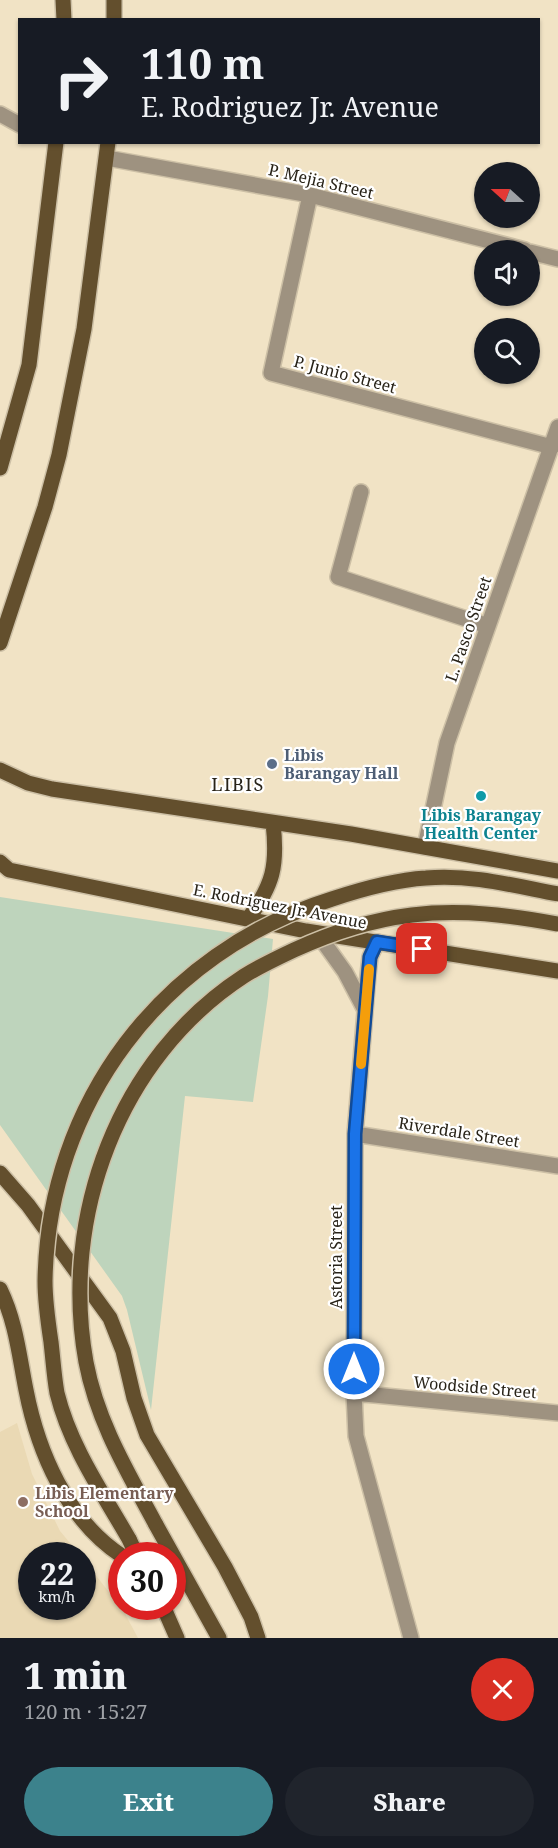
<!DOCTYPE html>
<meta charset="utf-8">
<style>
:root{--surface:#171b24;--page:#20242c;--text:#f1f3f6;--muted:#9ea1a6;--accent:#3c828c}
body{margin:0;font-family:"Noto Serif",serif;background:var(--page);color:var(--text);height:100vh;display:flex;flex-direction:column;font-size:22px;white-space:nowrap}
*{box-sizing:border-box;margin:0}
p{font-size:20px;color:var(--muted)}
.icon{flex:none;width:33px;height:33px;fill:none;stroke:currentColor;stroke-width:2;stroke-linecap:round;stroke-linejoin:round}
.map{position:relative;height:1638px;overflow:hidden}
.side{display:flex;flex-direction:column;background:var(--surface);flex:1}
.side>*{flex:none}
.guide{position:absolute;left:18px;top:18px;width:522px;height:126px;border-radius:0px;box-shadow:0 2px 4px #0004;background:#171b24;color:var(--text);overflow:hidden}
.needle{width:39px;rotate:291deg}
.tools{position:absolute;left:474px;top:162px;display:grid;gap:12px}
.tools a{display:grid;place-items:center;width:66px;height:66px;border-radius:50%;background:var(--surface);box-shadow:0 2px 4px #0004;font-size:30px}
.speed{position:absolute;left:18px;top:1542px;display:flex;gap:12px;font-size:30px;font-weight:700;text-align:center}
.speed>*{display:grid;place-content:center;width:78px;height:78px;border-radius:50%;background:var(--surface);box-shadow:0 2px 4px #0004;line-height:1}
.speed small{font-size:15px;font-weight:400}
.speed .limit{border:9px solid #d22;background:#fff;color:#111}
.pin{position:absolute;display:grid;place-items:center;width:51px;height:51px;color:#fff;margin:-26px;border-radius:12px;box-shadow:0 3px 9px #0006}
.me{position:absolute;width:66px;margin:-33px;rotate:0deg;stroke-linejoin:round;filter:drop-shadow(0 0 4px #0008)}
.turn{display:flex;align-items:center;gap:21px;height:126px;padding:0 24px;font-size:27px}
.turn .icon{width:78px;height:78px;stroke-width:2.5}
.turn b{display:block;font-size:42px;line-height:51px}
.round{display:grid;place-items:center;flex:none;width:63px;height:63px;border-radius:32px;background:var(--page)}
.overview{display:flex;align-items:center;justify-content:space-between;height:102px;padding:0 24px}
h1{font-size:36px;font-weight:800;line-height:45px}
.cta{display:flex;gap:12px;margin-top:auto;padding:12px 24px}
.cta a{flex:1;height:69px;border-radius:36px;background:var(--accent);color:#fff;font-size:24px;font-weight:800;line-height:69px;text-align:center}
.cta a+a{background:var(--page);color:var(--text)}
.map>svg:first-child{display:block}
.built{fill:#ead9b4}
.green{fill:#bed4bc}
.lines{fill:none;stroke-linecap:round;stroke-linejoin:round}
.minor-casing{stroke:#cdc0a6;stroke-width:18}
.major-casing{stroke:#cdc0a6;stroke-width:18}
.minor{stroke:#9e9280;stroke-width:15}
.major{stroke:#634f2d;stroke-width:15}
.major-bridge-casing{stroke:#cdc0a6;stroke-width:18;stroke-linecap:butt}
.major-bridge{stroke:#634f2d;stroke-width:15}
.route-casing{stroke:#114b97;stroke-width:15}
.route{stroke:#1a73e8;stroke-width:10}
.slow{stroke:#f59e0b;stroke-width:10}
.service-dot{fill:#5c6f8a;stroke:#fff;stroke-width:2}
.culture-dot{fill:#0f9aa8;stroke:#fff;stroke-width:2}
.education-dot{fill:#8d6e63;stroke:#fff;stroke-width:2}
.labels{text-anchor:middle;dominant-baseline:central;stroke-width:4.5;stroke-linejoin:round;paint-order:stroke}
.street-label{font-size:16px;fill:#282318;stroke:#fff}
.service-label{font-size:16px;font-weight:bold;fill:#4e5e75;stroke:#fff;text-anchor:start}
.culture-label{font-size:16px;font-weight:bold;fill:#0d838f;stroke:#fff}
.education-label{font-size:16px;font-weight:bold;fill:#785e54;stroke:#fff;text-anchor:start}
.neighbourhood-label{font-size:18px;letter-spacing:1.5px;fill:#282318;stroke:#fff}
</style>
<div class="map">
<svg width="558" height="1638" viewBox="0 0 558 1638">
<rect width="100%" height="100%" fill="#f1e3c5"/>
<path class="built" d="M 17,1423 L 32,1474 L 60,1531 L 80,1555 L 32,1556 L 32,1606 L 82,1606 L 83,1559 L 123,1610 L 138,1638 L 0,1638 L 0,1432 Z"/>
<path class="green" d="M 0,897 L 273,939 L 268,996 L 253,1102 L 185,1096 L 151,1410 L 127,1310 L 122,1296 L 0,1125 Z"/>
<g class="lines">
<g class="minor-casing">
<path id="minor" d="M 0,114 L 20,125
M 107,158 L 310,195 L 525,250
M 310,195 L 271,373 L 552,447
M 530,252 L 558,259
M 361,492 L 338,577 L 488,626
M 425,847 L 447,743 L 558,427
M 317,933 L 345,972 L 365,1010
M 377,942 L 370,957 L 368,975 L 355,1134 L 354,1393 L 356,1436 L 411,1638
M 355,1134 L 558,1166
M 354,1393 L 558,1413"/>
</g>
<g class="major-casing">
<path id="major" d="M 63,0 L 64,20
M 114,0 L 114,20
M 0,468 L 29,365 L 56,142
M 0,643 L 45,507 L 59,455 L 84,329 L 108,142
M 0,770 L 28,783 L 52,789 L 351,834 L 558,871
M 0,862 L 9,870 L 306,931 L 558,971
M 248,919 C 273,885 278,866 273,823
M 0,1173 L 28,1205 L 110,1318 L 123,1351 L 134,1398 L 147,1435 L 225,1567 L 251,1617 L 258,1638
M 0,1289 C 16,1322 19,1355 26,1390 C 38,1452 67,1520 122,1556
M 155,1523 L 219,1638
M 129,1539 L 137,1556
M 163,1606 L 177,1638"/>
</g>
<use href="#minor" class="minor"/>
<use href="#major" class="major"/>
<g class="major-bridge-casing">
<path id="major-bridge" d="M 155,1523 C 127,1471 97,1421 86,1362 C 60,1217 118,1058 244,976 C 260,966 277,958 294,950 C 331,933 371,920 412,915 C 461,909 509,915 558,924
M 129,1539 C 102,1492 70,1446 57,1393 C 54,1376 53,1359 51,1342 C 48,1322 45,1301 45,1281 C 48,1103 162,952 332,899 C 362,889 394,880 426,878 C 471,874 515,886 558,894"/>
</g>
<use href="#major-bridge" class="major-bridge"/>
</g>
<g class="lines">
<g class="route-casing">
<path id="route" d="M 354,1369 L 355,1134 L 370,957 L 377,942 L 422,949"/>
</g>
<use href="#route" class="route"/>
<path class="slow" d="M 361,1064 L 369,969"/>
</g>
<circle class="service-dot" cx="272" cy="764" r="6"/>
<circle class="culture-dot" cx="481" cy="796" r="6"/>
<circle class="education-dot" cx="23" cy="1502" r="6"/>
<g class="labels">
<g class="street-label">
<text transform="translate(321 181) rotate(13)">P. Mejia Street</text>
<text transform="translate(345 374) rotate(15)">P. Junio Street</text>
<text transform="translate(468 629) rotate(-71)">L. Pasco Street</text>
<text transform="translate(280 906) rotate(11)">E. Rodriguez Jr. Avenue</text>
<text transform="translate(459 1132) rotate(9)">Riverdale Street</text>
<text transform="translate(336 1257) rotate(-90)">Astoria Street</text>
<text transform="translate(475 1387) rotate(5)">Woodside Street</text>
</g>
<g class="service-label">
<text x="284" y="755">Libis<tspan x="284" dy="18">Barangay Hall</tspan></text>
</g>
<g class="culture-label">
<text x="481" y="815">Libis Barangay<tspan x="481" dy="18">Health Center</tspan></text>
</g>
<g class="education-label">
<text x="35" y="1493">Libis Elementary<tspan x="35" dy="18">School</tspan></text>
</g>
<g class="neighbourhood-label">
<text x="238" y="784">LIBIS</text>
</g>
</g>
</svg>
<div class="tools">
<a><svg class="needle" viewBox="-14 -14 28 28"><path d="M0-13l5 13h-10z" fill="#e53935"/><path d="M0 13l5-13h-10z" fill="#9ea1a6"/></svg></a>
<a><svg class="icon" aria-label="sound" viewBox="0 0 24 24"><path d="M4 9h4l5-4v14l-5-4H4zM17 9q2 3 0 6"/></svg></a>
<a><svg class="icon" aria-label="search" viewBox="0 0 24 24"><circle cx="10" cy="10" r="6"/><path d="M15 15l6 6"/></svg></a>
</div>
<div class="speed"><div>22<small>km/h</small></div><div class="limit">30</div></div>
<div class="pin" style="left:422px;top:949px;background:#d93025"><svg class="icon" aria-label="arrive" viewBox="0 0 24 24"><path d="M6 21V4h12l-3 4 3 4H6"/></svg></div>
<svg class="me" style="left:354px;top:1369px" viewBox="-20 -20 40 40"><circle r="17" fill="#1a73e8" stroke="#fff" stroke-width="3"/><path d="M0-11L8 9 0 5-8 9z" fill="#fff"/></svg>
<div class="guide">
<div class="turn"><svg class="icon" aria-label="right" viewBox="0 0 24 24"><path d="M7 20v-9h11M14 6l5 5-5 5"/></svg><div><b>110 m</b>E. Rodriguez Jr. Avenue</div></div>
</div>
</div>
<section class="side">
<div class="overview"><div><h1>1 min</h1><p>120 m · 15:27</p></div><a class="round" style="background:#d93025;color:#fff"><svg class="icon" aria-label="close" viewBox="0 0 24 24"><path d="M6 6l12 12M18 6L6 18"/></svg></a></div>
<div class="cta"><a>Exit</a><a>Share</a></div>
</section>
